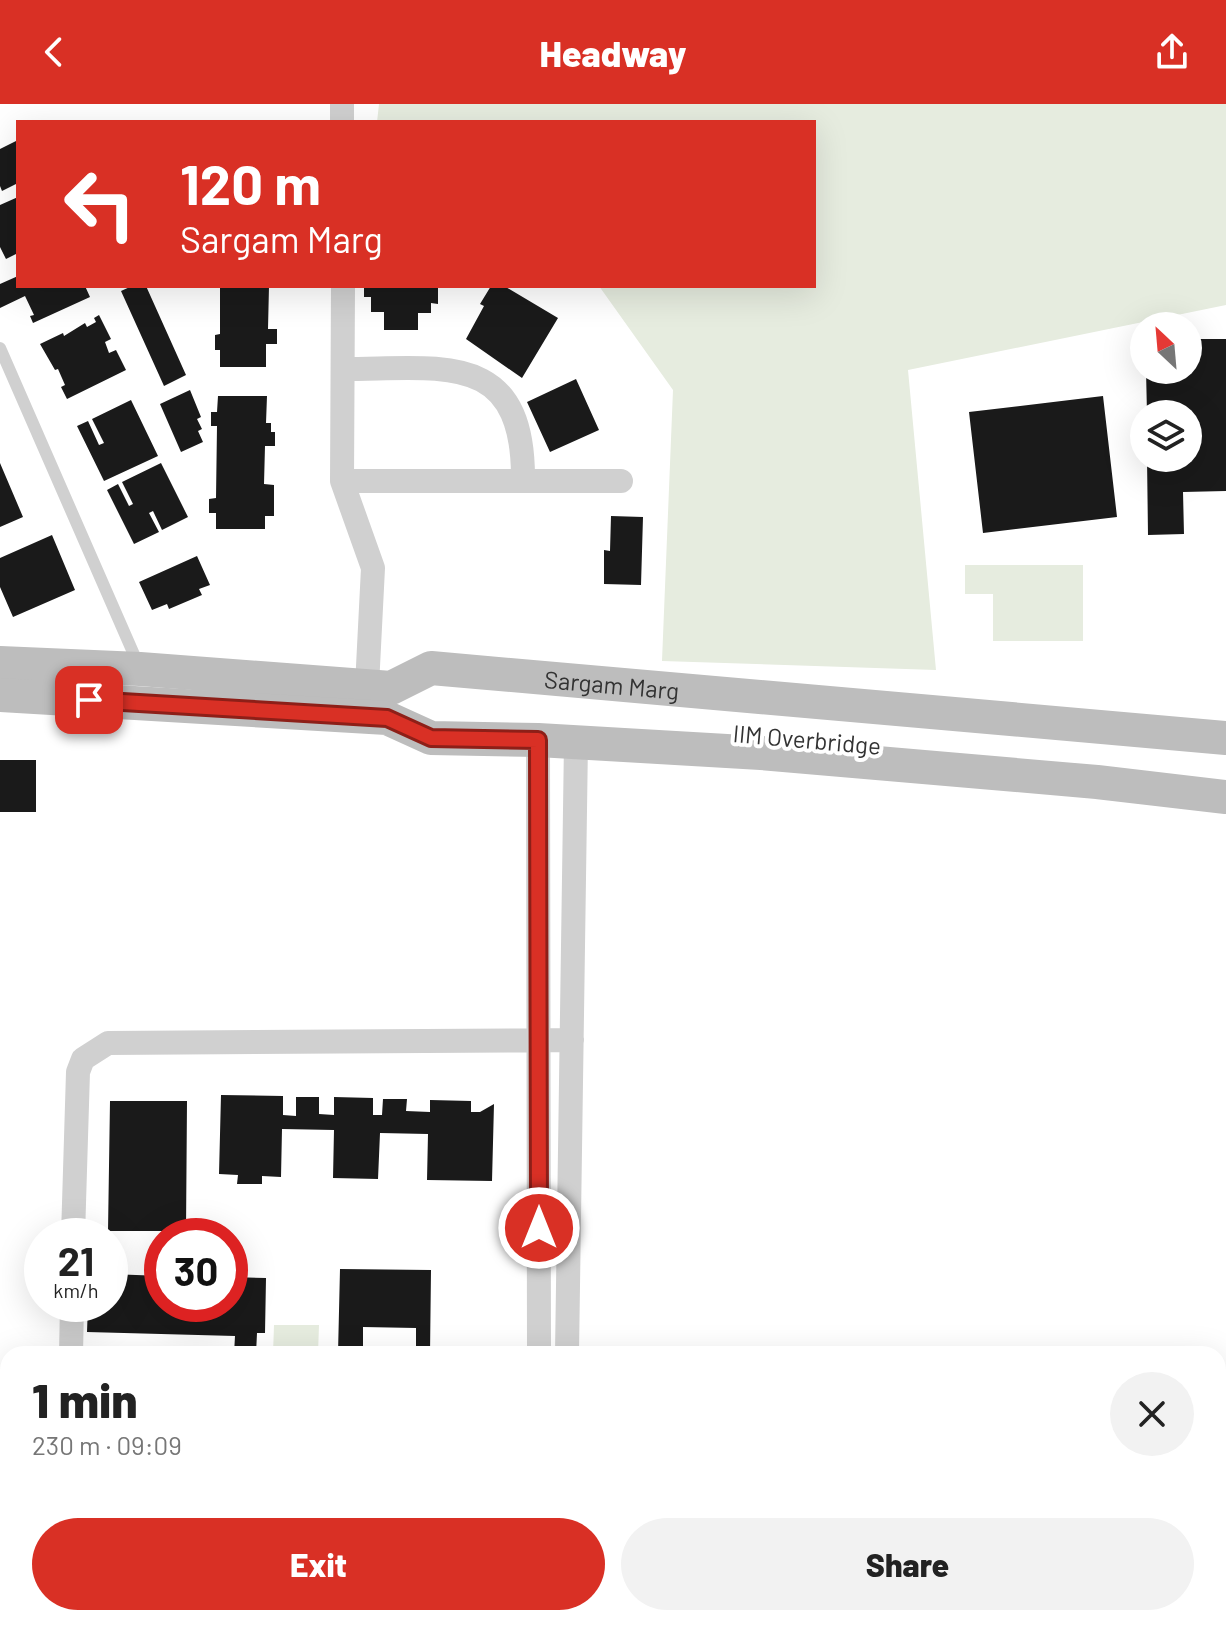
<!DOCTYPE html>
<meta charset="utf-8">
<style>
:root{--surface:#fff;--page:#f2f2f2;--text:#222;--muted:#767676;--accent:#d93025}
body{margin:0;font-family:Barlow,sans-serif;background:var(--page);color:var(--text);height:100vh;display:flex;flex-direction:column;font-size:30px;white-space:nowrap}
*{box-sizing:border-box;margin:0}
p{font-size:26px;color:var(--muted)}
.icon{flex:none;width:44px;height:44px;fill:none;stroke:currentColor;stroke-width:2;stroke-linecap:round;stroke-linejoin:round}
.map{position:relative;flex:1;overflow:hidden}
.details{position:absolute;left:0px;top:1242px;width:1226px;height:280px;display:flex;flex-direction:column;background:var(--surface);border-radius:24px 24px 0 0;box-shadow:0 8px 32px #0002}
.details>*{flex:none}
.top-card{position:absolute;left:16px;top:16px;width:800px;height:168px;border-radius:0px;box-shadow:0 8px 32px #0002;background:#d93025;color:#fff;overflow:hidden}
.needle{width:52px;rotate:334deg}
.controls{position:absolute;left:1130px;top:208px;display:grid;gap:16px}
.controls a{display:grid;place-items:center;width:72px;height:72px;border-radius:50%;background:var(--surface);box-shadow:0 8px 32px #0002;font-size:40px}
.speed{position:absolute;left:24px;top:1114px;display:flex;gap:16px;font-size:40px;font-weight:700;text-align:center}
.speed>*{display:grid;place-content:center;width:104px;height:104px;border-radius:50%;background:var(--surface);box-shadow:0 8px 32px #0002;line-height:1}
.speed small{font-size:20px;font-weight:400}
.speed .limit{border:12px solid #d22;background:#fff;color:#111}
.pin{position:absolute;display:grid;place-items:center;width:68px;height:68px;color:#fff;margin:-34px;border-radius:16px;box-shadow:0 4px 12px #0006}
.me{position:absolute;width:88px;margin:-44px;rotate:0deg;stroke-linejoin:round;filter:drop-shadow(0 0 6px #0008)}
.turn{display:flex;align-items:center;gap:28px;height:168px;padding:0 32px;font-size:36px}
.turn .icon{width:104px;height:104px;stroke-width:2.5}
.turn b{display:block;font-size:56px;line-height:68px}
.round{display:grid;place-items:center;flex:none;width:84px;height:84px;border-radius:42px;background:var(--page)}
.headline{display:flex;align-items:center;justify-content:space-between;height:136px;padding:0 32px}
h1{font-size:48px;font-weight:800;line-height:60px}
.primary-button{display:flex;gap:16px;margin-top:auto;padding:16px 32px}
.primary-button a{flex:1;height:92px;border-radius:48px;background:var(--accent);color:#fff;font-size:32px;font-weight:800;line-height:92px;text-align:center}
.primary-button a+a{background:var(--page);color:var(--text)}
header{display:flex;justify-content:space-between;align-items:center;height:104px;padding:0 32px;background:var(--accent);color:#fff;font-size:36px;font-weight:800}
.map>svg:first-child{display:block}
.green{fill:#e6ecdf}
.building{fill:#1a1a1a}
.lines{fill:none;stroke-linecap:round;stroke-linejoin:round}
.service{stroke:#d0d0d0;stroke-width:12}
.minor{stroke:#d0d0d0;stroke-width:24}
.secondary{stroke:#bdbdbd;stroke-width:34}
.route-casing{stroke:#8d1f18;stroke-width:20}
.route{stroke:#d93025;stroke-width:14}
.labels{text-anchor:middle;dominant-baseline:central;stroke-width:8;stroke-linejoin:round;paint-order:stroke}
.street-label{font-size:24px;fill:#333;stroke:#fff}
</style>
<header><svg class="icon" aria-label="back" viewBox="0 0 24 24"><path d="M15 5l-7 7 7 7"/></svg>Headway<svg class="icon" aria-label="share" viewBox="0 0 24 24"><path d="M12 15V3M7 8l5-5 5 5M5 13v7h14v-7"/></svg></header>
<div class="map">
<svg width="1226" height="1522" viewBox="0 0 1226 1522">
<rect width="100%" height="100%" fill="#fff"/>
<path class="green" d="M 379,0 L 1226,0 L 1226,201 L 908,266 L 936,566 L 662,557 L 673,286 L 599,182 L 814,182 L 814,18 L 377,18 Z
M 965,461 L 1083,461 L 1083,537 L 993,537 L 993,490 L 965,490 Z
M 274,1221 L 319,1221 L 318,1250 L 273,1250 Z"/>
<path class="building" d="M 18,36 L 18,79 L 2,87 L 0,82 L 0,45 Z
M 18,93 L 18,149 L 6,155 L 0,143 L 0,101 Z
M 18,172 L 18,182 L 85,182 L 90,193 L 33,219 L 30,212 L 34,211 L 25,192 L 0,204 L 0,180 Z
M 132,182 L 146,182 L 186,271 L 164,282 L 121,187 Z
M 220,182 L 269,182 L 268,225 L 277,225 L 277,240 L 266,240 L 266,263 L 220,263 L 220,246 L 215,246 L 215,231 L 220,230 Z
M 364,182 L 438,182 L 438,200 L 431,199 L 431,209 L 418,209 L 418,226 L 384,226 L 384,208 L 371,208 L 371,193 L 364,193 Z
M 491,182 L 504,182 L 558,214 L 522,274 L 466,235 L 484,202 L 480,200 Z
M 99,211 L 111,235 L 105,238 L 109,249 L 116,246 L 126,266 L 67,295 L 61,283 L 65,281 L 58,265 L 55,266 L 40,240 L 63,229 L 64,232 L 85,219 L 87,223 L 96,218 L 94,214 Z
M 1188,235 L 1226,235 L 1226,387 L 1183,388 L 1184,430 L 1148,431 L 1147,354 L 1188,354 L 1188,310 L 1147,310 L 1146,266 L 1188,266 Z
M 576,275 L 599,326 L 550,348 L 527,298 Z
M 190,286 L 201,313 L 197,315 L 202,325 L 198,327 L 203,338 L 181,348 L 160,300 Z
M 218,292 L 267,292 L 266,319 L 271,319 L 271,328 L 275,328 L 275,342 L 265,342 L 264,380 L 274,381 L 274,412 L 265,412 L 265,425 L 216,425 L 216,409 L 209,409 L 209,395 L 216,394 L 217,322 L 211,322 L 211,308 L 217,308 Z
M 1103,292 L 1117,413 L 983,429 L 969,308 Z
M 131,296 L 158,352 L 104,377 L 77,322 L 88,317 L 99,341 L 104,339 L 92,315 Z
M 0,359 L 23,413 L 0,423 Z
M 161,359 L 188,413 L 162,426 L 153,407 L 149,409 L 159,428 L 134,440 L 107,386 L 118,380 L 129,402 L 133,400 L 122,378 Z
M 611,412 L 643,413 L 641,481 L 604,480 L 604,446 L 610,447 Z
M 52,431 L 75,486 L 13,513 L 0,483 L 0,454 Z
M 197,452 L 210,481 L 199,485 L 202,491 L 169,505 L 167,500 L 152,506 L 139,478 Z
M 0,656 L 36,656 L 36,708 L 0,708 Z
M 221,991 L 283,992 L 283,1011 L 296,1012 L 296,993 L 319,993 L 319,1010 L 334,1011 L 334,993 L 373,994 L 373,1011 L 382,1011 L 383,995 L 407,995 L 406,1007 L 430,1008 L 430,996 L 471,997 L 471,1008 L 480,1008 L 494,1000 L 492,1077 L 427,1076 L 428,1030 L 380,1029 L 378,1075 L 333,1074 L 334,1026 L 282,1025 L 281,1073 L 262,1072 L 262,1080 L 237,1080 L 238,1071 L 219,1070 Z
M 110,997 L 187,997 L 186,1127 L 108,1127 Z
M 340,1165 L 431,1166 L 430,1250 L 416,1250 L 416,1224 L 363,1223 L 363,1250 L 338,1250 Z
M 110,1170 L 162,1172 L 162,1200 L 230,1200 L 230,1173 L 266,1174 L 265,1229 L 257,1229 L 256,1250 L 234,1250 L 235,1232 L 87,1228 L 88,1200 L 110,1200 Z
M 213,1514 L 248,1514 L 248,1522 L 222,1522 Z
M 334,1514 L 426,1514 L 426,1522 L 334,1522 Z"/>
<g class="lines">
<path class="service" d="M 0,244 L 139,562"/>
<path class="minor" d="M 342,0 L 342,18
M 343,182 L 342,377 L 373,464 L 367,582
M 343,265 C 442,265 524,245 523,376
M 342,377 L 621,377
M 538,636 L 539,1250
M 73,1132 L 78,968 L 83,955 L 108,939 L 572,936
M 71,1250 L 72,1200
M 567,1250 L 576,638
M 66,1522 L 66,1514"/>
<g class="secondary">
<path id="s1" d="M 0,559 L 140,565 L 391,584 L 431,564 L 1226,634"/>
<path d="M 0,591 L 387,614 L 431,634 L 538,636 L 761,649 L 1097,678 L 1226,693"/>
</g>
</g>
<g class="lines">
<g class="route-casing">
<path id="route" d="M 89,596 L 387,614 L 431,634 L 538,636 L 539,1124"/>
</g>
<use href="#route" class="route"/>
</g>
<g class="labels">
<g class="street-label">
<text stroke="none"><textPath href="#s1" startOffset="618">Sargam Marg</textPath></text>
<text transform="translate(807 635) rotate(5)">IIM Overbridge</text>
</g>
</g>
</svg>
<div class="controls">
<a><svg class="needle" viewBox="-14 -14 28 28"><path d="M0-13l5 13h-10z" fill="#e53935"/><path d="M0 13l5-13h-10z" fill="#767676"/></svg></a>
<a><svg class="icon" aria-label="layers" viewBox="0 0 24 24"><path d="M12 4l9 5-9 5-9-5zM3 14l9 5 9-5"/></svg></a>
</div>
<div class="speed"><div>21<small>km/h</small></div><div class="limit">30</div></div>
<div class="pin" style="left:89px;top:596px;background:#d93025"><svg class="icon" aria-label="arrive" viewBox="0 0 24 24"><path d="M6 21V4h12l-3 4 3 4H6"/></svg></div>
<svg class="me" style="left:539px;top:1124px" viewBox="-20 -20 40 40"><circle r="17" fill="#d93025" stroke="#fff" stroke-width="3"/><path d="M0-11L8 9 0 5-8 9z" fill="#fff"/></svg>
<div class="top-card">
<div class="turn"><svg class="icon" aria-label="left" viewBox="0 0 24 24"><path d="M17 20v-9H6M10 6l-5 5 5 5"/></svg><div><b>120 m</b>Sargam Marg</div></div>
</div>
<section class="details">
<div class="headline"><div><h1>1 min</h1><p>230 m · 09:09</p></div><a class="round"><svg class="icon" aria-label="close" viewBox="0 0 24 24"><path d="M6 6l12 12M18 6L6 18"/></svg></a></div>
<div class="primary-button"><a>Exit</a><a>Share</a></div>
</section>
</div>
